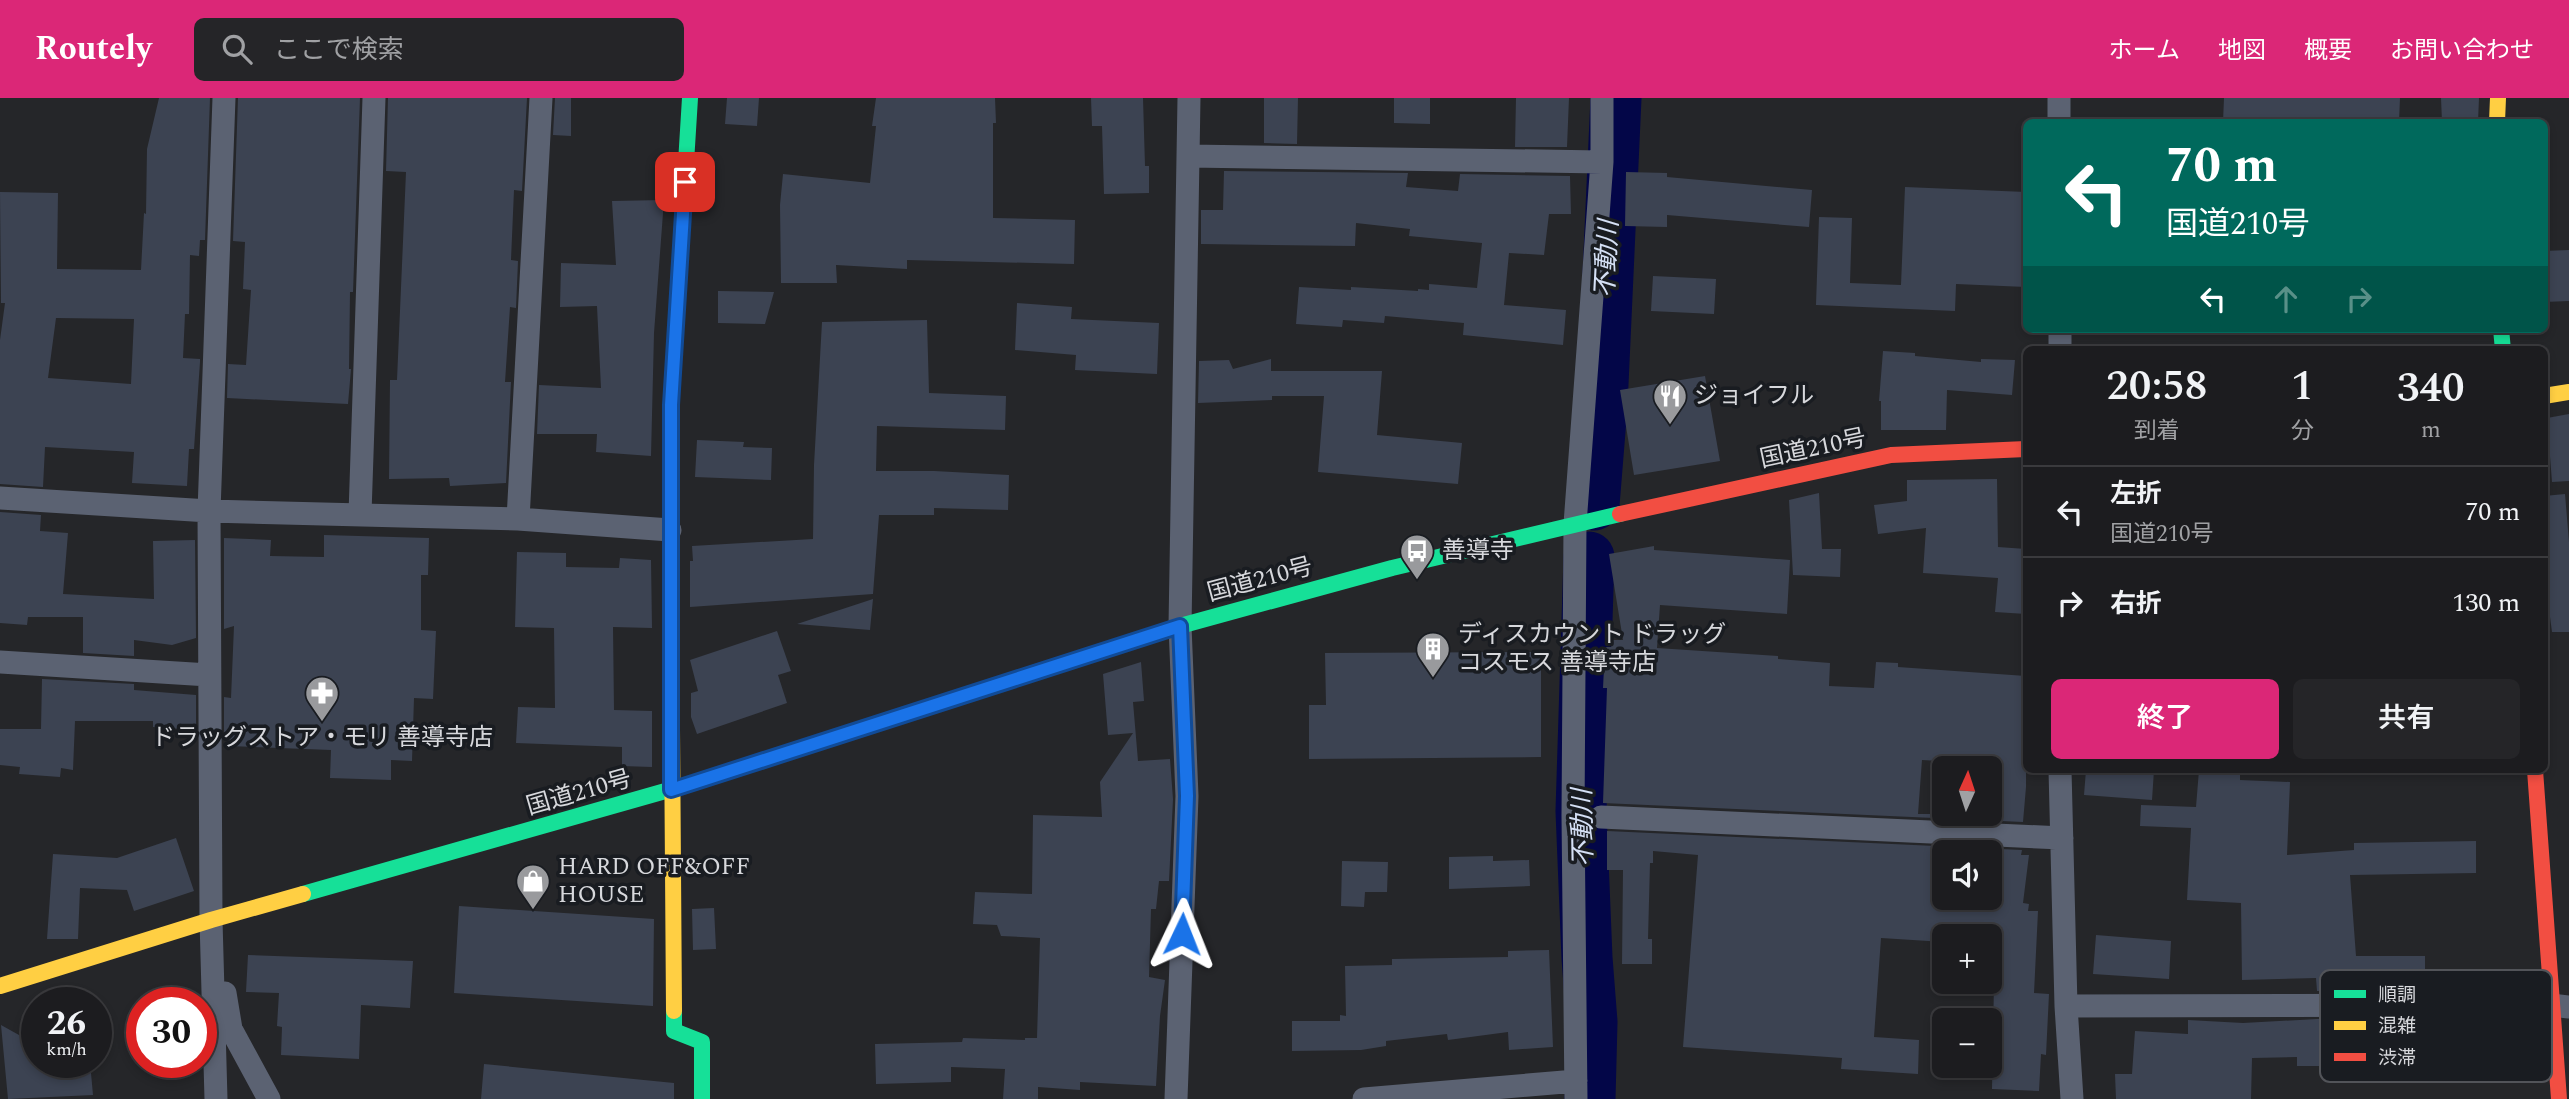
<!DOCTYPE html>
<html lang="ja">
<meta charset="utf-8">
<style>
:root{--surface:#1c1c1f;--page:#252528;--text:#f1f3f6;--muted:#a0a1a4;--line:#3a3a3d;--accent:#db2777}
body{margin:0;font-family:Spectral,"Noto Sans JP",serif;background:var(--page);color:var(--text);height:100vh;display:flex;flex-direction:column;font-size:26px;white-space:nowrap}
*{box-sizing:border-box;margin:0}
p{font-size:23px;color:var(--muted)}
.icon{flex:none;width:38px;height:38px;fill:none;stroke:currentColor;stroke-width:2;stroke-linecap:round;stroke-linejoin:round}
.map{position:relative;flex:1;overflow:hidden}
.sheet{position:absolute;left:2023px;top:248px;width:525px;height:427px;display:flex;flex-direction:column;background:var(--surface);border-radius:10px;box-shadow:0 4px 10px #0003,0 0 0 2px var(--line)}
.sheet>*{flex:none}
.guide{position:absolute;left:2023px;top:21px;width:525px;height:214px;border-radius:10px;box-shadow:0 4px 10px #0003,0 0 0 2px var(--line);background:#00695c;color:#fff;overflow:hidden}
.needle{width:46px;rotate:3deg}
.buttons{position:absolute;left:1932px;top:658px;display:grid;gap:14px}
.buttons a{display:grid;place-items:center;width:70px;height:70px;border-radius:10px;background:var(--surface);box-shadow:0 4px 10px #0003,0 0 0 2px var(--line);font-size:35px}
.speed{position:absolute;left:21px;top:889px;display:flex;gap:14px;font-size:35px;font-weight:700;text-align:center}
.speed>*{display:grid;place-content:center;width:91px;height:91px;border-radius:50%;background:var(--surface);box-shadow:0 4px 10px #0003,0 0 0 2px var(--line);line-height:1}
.speed small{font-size:18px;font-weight:400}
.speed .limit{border:10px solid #d22;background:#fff;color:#111}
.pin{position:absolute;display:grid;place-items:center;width:60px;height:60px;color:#fff;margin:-30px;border-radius:14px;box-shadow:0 4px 10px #0006}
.me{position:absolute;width:77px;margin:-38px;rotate:2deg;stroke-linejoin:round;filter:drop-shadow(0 0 5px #0008)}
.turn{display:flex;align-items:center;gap:24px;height:147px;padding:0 28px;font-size:32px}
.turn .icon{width:91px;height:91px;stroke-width:2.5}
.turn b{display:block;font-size:49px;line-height:60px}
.lanes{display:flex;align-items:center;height:66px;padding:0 28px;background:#0003;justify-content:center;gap:35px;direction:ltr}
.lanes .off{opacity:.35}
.eta{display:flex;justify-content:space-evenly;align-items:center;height:119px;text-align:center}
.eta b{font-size:42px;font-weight:600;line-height:49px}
.cta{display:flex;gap:14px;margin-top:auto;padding:14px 28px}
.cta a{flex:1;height:80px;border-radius:10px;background:var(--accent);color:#fff;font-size:28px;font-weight:600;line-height:80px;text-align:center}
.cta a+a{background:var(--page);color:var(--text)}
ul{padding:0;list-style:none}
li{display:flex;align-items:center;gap:21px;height:91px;padding:0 28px;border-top:2px solid var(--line)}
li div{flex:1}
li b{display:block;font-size:26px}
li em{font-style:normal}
header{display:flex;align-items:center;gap:42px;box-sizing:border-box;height:98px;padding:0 35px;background:var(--accent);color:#fff}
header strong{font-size:33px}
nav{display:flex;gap:38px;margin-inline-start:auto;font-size:24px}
.search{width:490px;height:63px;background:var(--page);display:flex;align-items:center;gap:18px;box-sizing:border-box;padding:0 24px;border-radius:10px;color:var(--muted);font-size:26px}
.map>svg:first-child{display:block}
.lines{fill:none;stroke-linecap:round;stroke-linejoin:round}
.river{stroke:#030648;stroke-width:51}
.building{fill:#3c4352;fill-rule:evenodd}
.street{stroke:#5b6272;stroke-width:23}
.fast{stroke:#16e098;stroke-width:16}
.slow{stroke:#ffcf43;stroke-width:16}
.jam{stroke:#f24e42;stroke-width:16}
.route-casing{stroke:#114b97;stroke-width:18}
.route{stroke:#1a73e8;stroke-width:12}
.labels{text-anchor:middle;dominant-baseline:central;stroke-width:7;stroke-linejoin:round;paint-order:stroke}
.poi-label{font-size:24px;fill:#d7d8dc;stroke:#191c21;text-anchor:start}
.street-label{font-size:24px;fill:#d7d8dc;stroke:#191c21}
.water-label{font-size:26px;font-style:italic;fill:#d5e0f5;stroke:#191c21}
.key{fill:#191c21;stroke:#525459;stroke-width:2}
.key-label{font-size:19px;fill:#d7d8dc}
</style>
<header>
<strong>Routely</strong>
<div class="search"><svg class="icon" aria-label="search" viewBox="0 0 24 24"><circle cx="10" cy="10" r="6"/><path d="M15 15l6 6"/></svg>ここで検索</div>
<nav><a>ホーム</a><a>地図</a><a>概要</a><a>お問い合わせ</a></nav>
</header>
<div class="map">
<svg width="2569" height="1001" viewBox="0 0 2569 1001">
<rect width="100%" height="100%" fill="#252629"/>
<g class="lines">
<path class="river" d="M 1594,407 L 1602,308 L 1616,0
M 1589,459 L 1581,713 L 1587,860 L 1592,924 L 1590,1001"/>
</g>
<path class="building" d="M 159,0 L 210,0 L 205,142 L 200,142 L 199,158 L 190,157 L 189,216 L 185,216 L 183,260 L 200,261 L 200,264 L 194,351 L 189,351 L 187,388 L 132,385 L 134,354 L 45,349 L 43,389 L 0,386 L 0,242 L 5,205 L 1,205 L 0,94 L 58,95 L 57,171 L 141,172 L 144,115 L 146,116 L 147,51 ZM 56,220 L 134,221 L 131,286 L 48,280 Z
M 238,0 L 360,0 L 353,194 L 350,194 L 349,271 L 351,271 L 348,306 L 227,300 L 228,266 L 246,267 L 251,192 L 243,191 L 245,144 L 233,143 Z
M 388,0 L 527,0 L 522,93 L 514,92 L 511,162 L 518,163 L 516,210 L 510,209 L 505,284 L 511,284 L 506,385 L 450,388 L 449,380 L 389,381 L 390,282 L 397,282 L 406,74 L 386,73 Z
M 555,0 L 571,0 L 571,38 L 553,37 Z
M 727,0 L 759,0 L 757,28 L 725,26 Z
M 876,0 L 995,0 L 996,25 L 993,25 L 993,120 L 1075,122 L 1074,166 L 907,162 L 907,171 L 836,167 L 837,185 L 781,185 L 780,107 L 783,76 L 870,85 L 876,28 L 872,28 Z
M 1091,0 L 1143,0 L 1145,68 L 1149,68 L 1149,95 L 1104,96 L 1102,28 L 1092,28 Z
M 1264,0 L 1298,0 L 1297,46 L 1264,45 Z
M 1394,0 L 1430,0 L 1430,26 L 1394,25 Z
M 1516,0 L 1569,0 L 1567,49 L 1515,49 Z
M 2224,0 L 2400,0 L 2399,24 L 2223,24 Z
M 2441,0 L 2479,0 L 2478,24 L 2442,24 Z
M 1224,73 L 1408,75 L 1406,89 L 1458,93 L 1460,76 L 1570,78 L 1571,116 L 1549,116 L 1544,157 L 1509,155 L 1504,207 L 1566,212 L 1563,247 L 1463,237 L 1464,225 L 1385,218 L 1384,225 L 1343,222 L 1342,229 L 1296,226 L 1299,189 L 1351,192 L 1351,189 L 1418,193 L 1418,191 L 1429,192 L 1429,186 L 1477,190 L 1482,145 L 1409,138 L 1410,131 L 1356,125 L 1355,148 L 1201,146 L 1201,112 L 1223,112 Z
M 1626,74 L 1667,75 L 1667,79 L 1812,92 L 1809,129 L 1667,117 L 1667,129 L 1625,128 Z
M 1905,89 L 2026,94 L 2026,189 L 1956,186 L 1955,213 L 1816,207 L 1819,119 L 1852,120 L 1850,185 L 1901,187 Z
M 664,102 L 654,235 L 651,358 L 596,354 L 597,336 L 537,336 L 539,287 L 601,290 L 597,208 L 560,209 L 561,165 L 616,167 L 612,103 Z
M 2569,152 L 2569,203 L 2544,204 L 2544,153 Z
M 1653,178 L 1716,181 L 1714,216 L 1651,213 Z
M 718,193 L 774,194 L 765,226 L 718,225 Z
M 1017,205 L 1072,209 L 1071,221 L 1159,225 L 1157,276 L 1075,272 L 1076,257 L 1015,252 Z
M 927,222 L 929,295 L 1006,298 L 1005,332 L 877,328 L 876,373 L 934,373 L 1009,377 L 1008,412 L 934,410 L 934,417 L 879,417 L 873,496 L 690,509 L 690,463 L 693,463 L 692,448 L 813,441 L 814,367 L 822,224 Z
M 1883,253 L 1915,255 L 1915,258 L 1981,264 L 1981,261 L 2015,262 L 2012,297 L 1947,292 L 1946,332 L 1881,332 L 1881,303 L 1879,303 Z
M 1271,261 L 1271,273 L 1382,273 L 1377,337 L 1462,345 L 1458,386 L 1318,374 L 1324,298 L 1272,298 L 1272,302 L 1198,305 L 1199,263 L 1229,262 L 1233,271 Z
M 1705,278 L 1720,363 L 1634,377 L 1620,292 Z
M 2569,316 L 2569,383 L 2552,384 L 2547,320 Z
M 697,342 L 744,344 L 743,349 L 772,350 L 771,382 L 695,379 Z
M 1997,381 L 1998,449 L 2026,451 L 2026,516 L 1995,514 L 1998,480 L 1923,475 L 1926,430 L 1878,436 L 1874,407 L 1907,403 L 1907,382 Z
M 1819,395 L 1822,451 L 1841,451 L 1840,479 L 1793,477 L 1789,402 Z
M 2565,396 L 2569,444 L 2569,534 L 2552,534 L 2545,481 L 2548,480 L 2544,398 Z
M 0,414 L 41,417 L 40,433 L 68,435 L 63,496 L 154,501 L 153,443 L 195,442 L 196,540 L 172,547 L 134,542 L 134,558 L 83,555 L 83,519 L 28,519 L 27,527 L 0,525 Z
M 324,437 L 429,440 L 428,477 L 421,477 L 421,532 L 436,533 L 433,601 L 414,600 L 412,663 L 391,662 L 391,682 L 330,680 L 331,652 L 229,648 L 230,635 L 224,634 L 224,599 L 231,600 L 234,528 L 224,531 L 224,440 L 271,442 L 270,458 L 324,459 Z
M 1654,448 L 1654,452 L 1790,462 L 1787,516 L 1660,507 L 1657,550 L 1778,558 L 1778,561 L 1830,565 L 1829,588 L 1874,590 L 1876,564 L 1898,565 L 1898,569 L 2026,578 L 2026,689 L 2023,724 L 1603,705 L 1607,590 L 1603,590 L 1605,549 L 1611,549 L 1612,542 L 1623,542 L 1609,456 ZM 1922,662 L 1990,666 L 1990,716 L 1918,716 Z
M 517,454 L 566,455 L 566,469 L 619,470 L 620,460 L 651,462 L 652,530 L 613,529 L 614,612 L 652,613 L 652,669 L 622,668 L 622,649 L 516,645 L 518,609 L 555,610 L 554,530 L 515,529 Z
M 873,501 L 870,532 L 797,526 Z
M 777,533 L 791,573 L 778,577 L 787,605 L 697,636 L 691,619 L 691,595 L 698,593 L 690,562 Z
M 1541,554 L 1541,659 L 1309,661 L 1309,607 L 1326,607 L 1325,555 Z
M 1141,564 L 1144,603 L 1133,604 L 1138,663 L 1170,661 L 1173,701 L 1169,783 L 1159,783 L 1156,811 L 1151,811 L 1149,879 L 1165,882 L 1160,918 L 1156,988 L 1080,984 L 1080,992 L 1038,989 L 1038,1001 L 1003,1001 L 1005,971 L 951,969 L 951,984 L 876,986 L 875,946 L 962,944 L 963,940 L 1025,942 L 1025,940 L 1037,940 L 1040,840 L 1001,838 L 997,827 L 973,826 L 975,794 L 1032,796 L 1033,717 L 1102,719 L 1100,684 L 1133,635 L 1108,637 L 1103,576 Z
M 42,581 L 134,586 L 134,592 L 196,597 L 196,632 L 153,629 L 153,623 L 75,623 L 73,672 L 61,670 L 60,679 L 19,676 L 20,669 L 0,667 L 0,631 L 41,631 Z
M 2086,672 L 2154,672 L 2152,702 L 2084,697 Z
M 2199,672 L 2240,676 L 2240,682 L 2290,684 L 2287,757 L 2354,752 L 2354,745 L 2476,743 L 2476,775 L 2350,777 L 2356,858 L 2425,858 L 2425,873 L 2460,875 L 2459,880 L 2505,882 L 2504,893 L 2317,893 L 2316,880 L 2242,882 L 2241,805 L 2187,802 L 2191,730 L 2140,728 L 2141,707 L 2196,709 Z
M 1607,733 L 2022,752 L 2021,757 L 2029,757 L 2023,805 L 2029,806 L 2028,813 L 2038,813 L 2034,895 L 2049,896 L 2046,957 L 2041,956 L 2039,993 L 1992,991 L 1994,885 L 1990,886 L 1990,837 L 1944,833 L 1944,844 L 1881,840 L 1874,939 L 1919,942 L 1918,976 L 1841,971 L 1842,960 L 1683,949 L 1698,757 L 1653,753 L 1653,765 L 1650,765 L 1648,841 L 1652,841 L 1652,866 L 1622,866 L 1623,772 L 1607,772 ZM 1944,754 L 1990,754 L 1990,800 L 1944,800 Z
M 176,740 L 194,793 L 134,813 L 127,792 L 80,790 L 78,841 L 47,841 L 53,756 L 117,760 Z
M 1493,758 L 1493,763 L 1529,762 L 1530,788 L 1449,791 L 1449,759 Z
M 1342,763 L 1388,764 L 1387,794 L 1365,794 L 1364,809 L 1341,808 Z
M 459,808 L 654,821 L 653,908 L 454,895 Z
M 714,810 L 716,851 L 693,852 L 692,811 Z
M 2096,837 L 2171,843 L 2169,881 L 2093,876 Z
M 1549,852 L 1553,949 L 1509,952 L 1508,934 L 1448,942 L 1447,936 L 1386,943 L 1386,948 L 1361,952 L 1292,953 L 1292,923 L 1340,923 L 1340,917 L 1346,918 L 1345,868 L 1392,867 L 1392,861 L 1508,859 L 1508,853 Z
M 248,857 L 413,863 L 410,910 L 361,907 L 359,961 L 281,957 L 282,929 L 277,928 L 279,895 L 246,894 Z
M 2317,921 L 2386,921 L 2387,944 L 2366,945 L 2367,968 L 2297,968 L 2297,959 L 2252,960 L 2251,1001 L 2116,1001 L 2115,976 L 2132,976 L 2135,933 L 2188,936 L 2188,922 L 2243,925 Z
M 1,927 L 37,947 L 37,964 L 90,964 L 93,997 L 8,1001 Z
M 484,966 L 674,985 L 674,1001 L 481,1001 Z"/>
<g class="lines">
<path class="street" d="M 2059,0 L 2059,24
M 1189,58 L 1602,64
M 2060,231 L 2060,252
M 0,400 L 209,413 L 518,421 L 670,432
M 360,416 L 374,0
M 518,421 L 541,0
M 0,564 L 209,577
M 2060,672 L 2066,908 L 2072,1001
M 1601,719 L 2062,740
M 225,895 L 231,931 L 269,1001
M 2066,908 L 2551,907 L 2569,909
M 216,1001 L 211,822 L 209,413 L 224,0
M 1176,1001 L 1187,698 L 1180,528 L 1189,0
M 1364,1001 L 1576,983
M 1576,1001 L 1573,718 L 1575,426 L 1602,64 L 1602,0"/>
<path class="fast" d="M 2501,231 L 2503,252
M 1009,583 L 1180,528 L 1392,470 L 1620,416
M 672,631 L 671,307 L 690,0
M 303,796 L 683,688
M 674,913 L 674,933 L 702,944 L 702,1001"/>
<path class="slow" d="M 2497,24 L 2498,0
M 2544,298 L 2569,294
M 672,631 L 674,913
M 683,688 L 1009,583
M 0,888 L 211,822 L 303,796"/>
<path class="jam" d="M 1620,416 L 1891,357 L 2026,351
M 2535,672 L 2559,1001"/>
</g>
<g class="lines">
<g class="route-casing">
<path id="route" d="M 685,84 L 671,307 L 671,692 L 1180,528 L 1187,698 L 1182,836"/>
</g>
<use href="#route" class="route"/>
</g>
<defs>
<g id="restaurant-pin" transform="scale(1.75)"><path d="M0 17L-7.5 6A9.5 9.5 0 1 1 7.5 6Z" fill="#999a9d" stroke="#191c21"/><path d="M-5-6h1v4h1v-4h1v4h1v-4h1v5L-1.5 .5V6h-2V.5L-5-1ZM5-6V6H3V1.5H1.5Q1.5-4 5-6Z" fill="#fff"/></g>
<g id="bus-pin" transform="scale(1.75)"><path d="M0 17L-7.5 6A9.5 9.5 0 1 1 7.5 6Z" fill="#999a9d" stroke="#191c21"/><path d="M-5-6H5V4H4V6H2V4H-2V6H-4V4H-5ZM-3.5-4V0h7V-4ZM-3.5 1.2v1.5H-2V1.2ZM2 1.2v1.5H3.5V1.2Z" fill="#fff"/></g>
<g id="building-pin" transform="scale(1.75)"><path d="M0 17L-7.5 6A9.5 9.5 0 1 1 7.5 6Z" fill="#999a9d" stroke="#191c21"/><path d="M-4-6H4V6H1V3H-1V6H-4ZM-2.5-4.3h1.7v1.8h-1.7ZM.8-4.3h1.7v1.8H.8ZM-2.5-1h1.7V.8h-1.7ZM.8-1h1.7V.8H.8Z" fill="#fff"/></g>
<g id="pharmacy-pin" transform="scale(1.75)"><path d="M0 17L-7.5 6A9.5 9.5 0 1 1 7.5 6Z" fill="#999a9d" stroke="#191c21"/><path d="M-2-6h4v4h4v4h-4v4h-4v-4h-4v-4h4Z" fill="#fff"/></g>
<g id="shop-pin" transform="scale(1.75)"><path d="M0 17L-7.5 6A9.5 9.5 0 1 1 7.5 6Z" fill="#999a9d" stroke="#191c21"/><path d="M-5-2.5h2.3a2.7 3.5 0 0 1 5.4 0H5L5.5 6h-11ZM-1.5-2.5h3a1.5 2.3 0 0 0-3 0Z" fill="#fff"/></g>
</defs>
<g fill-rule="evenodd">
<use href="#restaurant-pin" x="1670" y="298"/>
<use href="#bus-pin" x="1417" y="453"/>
<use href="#building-pin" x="1433" y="551"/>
<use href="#pharmacy-pin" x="322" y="595"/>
<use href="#shop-pin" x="533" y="783"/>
</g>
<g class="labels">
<g class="poi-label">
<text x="1694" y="298">ジョイフル</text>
<text x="1442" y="453">善導寺</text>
<text x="1458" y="537">ディスカウント ドラッグ<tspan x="1458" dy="28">コスモス 善導寺店</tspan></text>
<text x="322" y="640" text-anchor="middle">ドラッグストア・モリ 善導寺店</text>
<text x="558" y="769">HARD OFF&amp;OFF<tspan x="558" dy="28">HOUSE</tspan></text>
</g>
<g class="street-label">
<text transform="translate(1813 351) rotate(-12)">国道210号</text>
<text transform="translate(1260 482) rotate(-15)">国道210号</text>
<text transform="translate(579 695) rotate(-16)">国道210号</text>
</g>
<g class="water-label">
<text transform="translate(1607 161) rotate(-87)">不動川</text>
<text transform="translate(1583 730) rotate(-91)">不動川</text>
</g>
</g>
<rect x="2320" y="872" width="232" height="112" rx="10" class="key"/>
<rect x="2334" y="892" width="32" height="8" fill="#16e098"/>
<rect x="2334" y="923" width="32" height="9" fill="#ffcf43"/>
<rect x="2334" y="955" width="32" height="8" fill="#f24e42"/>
<g class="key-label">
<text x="2378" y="903">順調</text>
<text x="2378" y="934">混雑</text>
<text x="2378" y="966">渋滞</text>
</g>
</svg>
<div class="buttons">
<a><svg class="needle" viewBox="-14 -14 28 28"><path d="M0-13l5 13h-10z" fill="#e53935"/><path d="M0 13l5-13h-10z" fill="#a0a1a4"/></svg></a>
<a><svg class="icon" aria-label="sound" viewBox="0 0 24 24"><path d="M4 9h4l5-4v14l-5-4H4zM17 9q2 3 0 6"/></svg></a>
<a>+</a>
<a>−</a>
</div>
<div class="speed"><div>26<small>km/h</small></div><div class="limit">30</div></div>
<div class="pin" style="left:685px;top:84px;background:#d93025"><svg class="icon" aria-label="arrive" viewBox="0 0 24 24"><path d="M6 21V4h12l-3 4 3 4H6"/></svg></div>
<svg class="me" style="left:1182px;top:836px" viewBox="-20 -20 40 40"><path d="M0-17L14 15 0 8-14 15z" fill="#1a73e8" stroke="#fff" stroke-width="4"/></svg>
<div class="guide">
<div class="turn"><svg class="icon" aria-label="left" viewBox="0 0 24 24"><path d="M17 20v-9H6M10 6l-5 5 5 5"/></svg><div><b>70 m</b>国道210号</div></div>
<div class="lanes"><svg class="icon" aria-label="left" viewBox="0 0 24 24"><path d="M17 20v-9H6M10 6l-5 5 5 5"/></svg><svg class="icon off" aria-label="ahead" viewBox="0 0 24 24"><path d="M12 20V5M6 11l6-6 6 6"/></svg><svg class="icon off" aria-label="right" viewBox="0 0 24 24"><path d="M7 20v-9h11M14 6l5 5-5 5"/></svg></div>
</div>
<section class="sheet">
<div class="eta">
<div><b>20:58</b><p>到着</p></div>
<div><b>1</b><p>分</p></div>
<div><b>340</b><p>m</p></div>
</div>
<ul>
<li><svg class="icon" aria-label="left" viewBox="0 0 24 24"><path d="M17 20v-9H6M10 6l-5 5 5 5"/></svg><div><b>左折</b><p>国道210号</p></div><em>70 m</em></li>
<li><svg class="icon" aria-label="right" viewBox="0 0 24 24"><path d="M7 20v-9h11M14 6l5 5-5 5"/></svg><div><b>右折</b></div><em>130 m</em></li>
</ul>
<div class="cta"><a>終了</a><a>共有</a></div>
</section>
</div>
